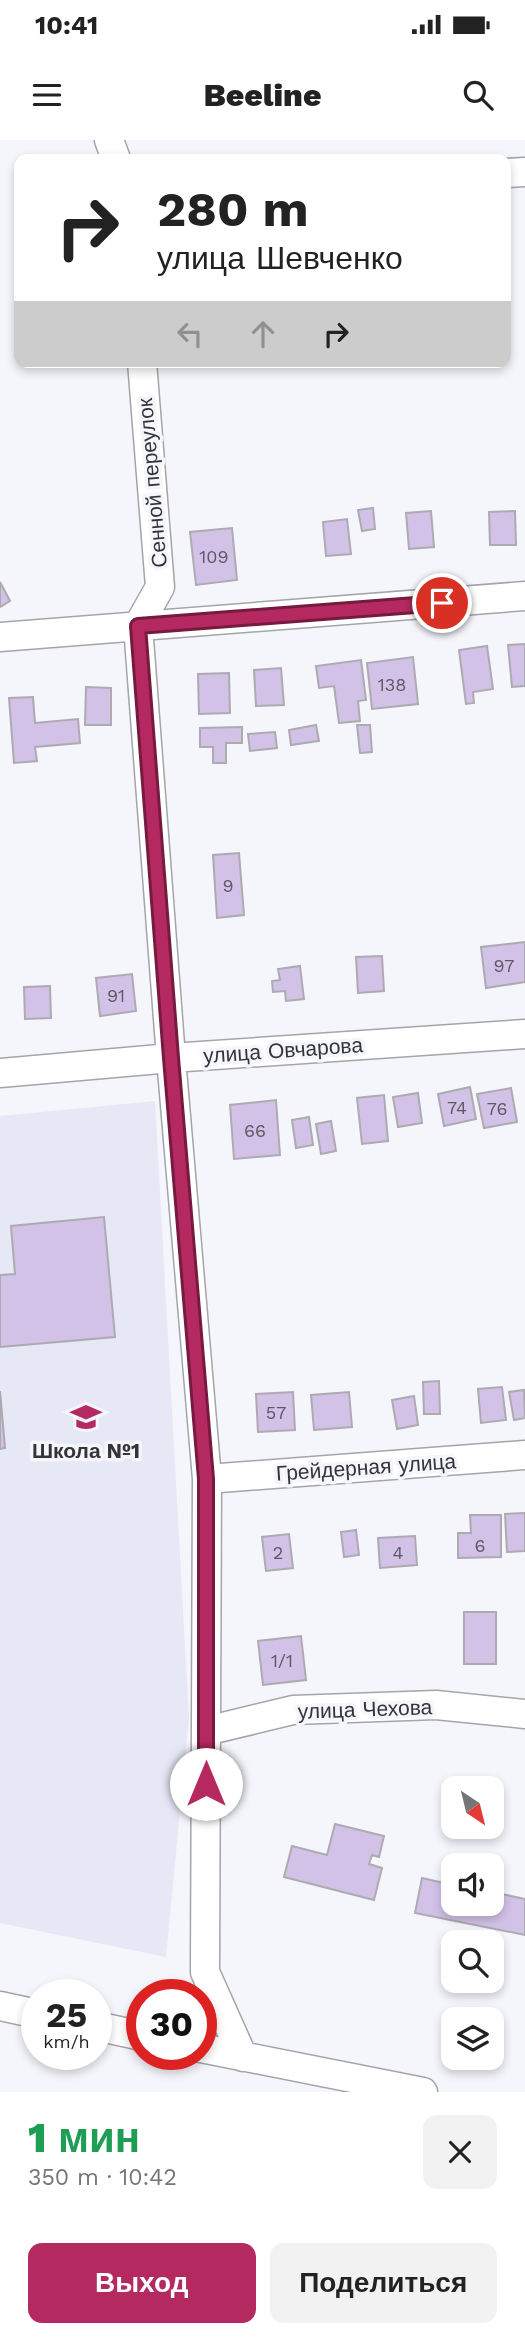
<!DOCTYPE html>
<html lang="ru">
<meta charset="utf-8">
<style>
:root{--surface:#fff;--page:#f2f2f2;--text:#222;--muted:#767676;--accent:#b52961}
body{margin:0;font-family:"Work Sans",sans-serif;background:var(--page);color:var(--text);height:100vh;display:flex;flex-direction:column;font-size:26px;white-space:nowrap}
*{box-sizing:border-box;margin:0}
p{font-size:23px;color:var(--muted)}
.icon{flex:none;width:38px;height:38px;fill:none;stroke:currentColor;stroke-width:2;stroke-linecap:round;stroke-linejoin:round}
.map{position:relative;height:1952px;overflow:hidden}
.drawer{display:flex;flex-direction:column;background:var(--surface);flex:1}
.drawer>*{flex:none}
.banner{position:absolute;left:14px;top:14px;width:497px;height:214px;border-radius:14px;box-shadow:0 4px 10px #0003;background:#fff;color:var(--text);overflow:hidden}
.needle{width:46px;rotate:145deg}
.fabs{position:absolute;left:441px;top:1636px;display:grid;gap:14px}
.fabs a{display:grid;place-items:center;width:63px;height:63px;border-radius:14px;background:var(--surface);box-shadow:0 4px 10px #0003;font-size:35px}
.speed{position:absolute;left:21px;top:1839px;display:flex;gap:14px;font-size:35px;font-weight:700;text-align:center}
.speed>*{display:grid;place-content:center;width:91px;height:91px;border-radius:50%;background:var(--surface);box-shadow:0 4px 10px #0003;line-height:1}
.speed small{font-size:18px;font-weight:400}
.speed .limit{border:10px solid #d22;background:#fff;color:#111}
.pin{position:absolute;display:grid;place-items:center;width:60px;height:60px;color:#fff;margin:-30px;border:4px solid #fff;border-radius:50%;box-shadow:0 2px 7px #0007}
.me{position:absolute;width:77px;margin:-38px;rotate:0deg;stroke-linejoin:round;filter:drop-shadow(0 0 5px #0008)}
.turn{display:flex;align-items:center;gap:24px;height:147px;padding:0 28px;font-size:32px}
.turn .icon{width:91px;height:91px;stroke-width:2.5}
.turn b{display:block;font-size:49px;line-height:60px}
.lanes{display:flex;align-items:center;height:66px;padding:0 28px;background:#0003;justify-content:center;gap:35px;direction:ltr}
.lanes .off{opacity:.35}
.round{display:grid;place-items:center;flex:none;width:74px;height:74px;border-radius:14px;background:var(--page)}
.summary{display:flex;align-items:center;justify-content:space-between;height:119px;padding:0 28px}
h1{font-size:42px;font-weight:800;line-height:52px;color:#1e9e55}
.action{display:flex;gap:14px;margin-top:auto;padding:14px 28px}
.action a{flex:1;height:80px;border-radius:14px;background:var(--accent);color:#fff;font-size:28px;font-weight:800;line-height:80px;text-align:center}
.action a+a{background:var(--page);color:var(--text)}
.status{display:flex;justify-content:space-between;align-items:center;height:49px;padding:0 35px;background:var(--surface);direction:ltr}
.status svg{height:19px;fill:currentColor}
header{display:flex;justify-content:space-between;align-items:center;height:91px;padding:0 28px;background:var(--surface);font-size:32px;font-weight:800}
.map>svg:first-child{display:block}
.built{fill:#e6e8f5}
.building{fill:#d2c2e8;stroke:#adaab0;stroke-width:2}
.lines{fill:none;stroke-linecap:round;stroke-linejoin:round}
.minor-casing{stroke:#a4a4aa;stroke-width:31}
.minor{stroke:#fff;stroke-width:28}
.route-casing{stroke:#761b3f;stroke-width:18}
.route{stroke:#b52961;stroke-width:12}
.labels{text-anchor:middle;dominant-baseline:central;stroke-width:7;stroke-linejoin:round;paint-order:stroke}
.number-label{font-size:18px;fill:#5c5864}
.street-label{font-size:21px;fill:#353538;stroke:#f5f5fc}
.poi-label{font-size:21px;font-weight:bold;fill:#353538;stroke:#f5f5fc}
</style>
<div class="status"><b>10:41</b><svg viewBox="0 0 49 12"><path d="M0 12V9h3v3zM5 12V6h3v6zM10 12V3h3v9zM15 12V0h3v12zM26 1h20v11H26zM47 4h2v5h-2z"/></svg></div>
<header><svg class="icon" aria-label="menu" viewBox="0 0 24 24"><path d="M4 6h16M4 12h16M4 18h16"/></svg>Beeline<svg class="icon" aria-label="search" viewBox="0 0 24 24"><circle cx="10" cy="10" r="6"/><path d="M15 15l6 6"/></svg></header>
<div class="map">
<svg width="525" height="1952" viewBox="0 0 525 1952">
<rect width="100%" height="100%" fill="#f5f5fc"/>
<path class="built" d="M 155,961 L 189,1578 L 166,1817 L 0,1783 L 0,976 Z"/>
<path class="building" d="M 373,368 L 375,389 L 362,391 L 358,370 Z
M 431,371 L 434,407 L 409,409 L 406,373 Z
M 515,371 L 516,405 L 490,405 L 489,372 Z
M 347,379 L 351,414 L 326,416 L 323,382 Z
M 232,388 L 237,440 L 196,445 L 190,392 Z
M 0,442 L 10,461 L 0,467 Z
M 525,504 L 525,546 L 512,547 L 508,505 Z
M 487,506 L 493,549 L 473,552 L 474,563 L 466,564 L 459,510 Z
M 413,517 L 418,564 L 372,569 L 367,523 Z
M 361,520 L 366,560 L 358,561 L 360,581 L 339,583 L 334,546 L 319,548 L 316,526 Z
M 281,528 L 284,565 L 256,566 L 254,530 Z
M 229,533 L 230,573 L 199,574 L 198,534 Z
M 86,547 L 111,548 L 111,585 L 85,585 Z
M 33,557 L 35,583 L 78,579 L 80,603 L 35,607 L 37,621 L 14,623 L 9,558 Z
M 316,585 L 319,601 L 291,605 L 289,590 Z
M 357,585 L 370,585 L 372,612 L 360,613 Z
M 242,587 L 242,603 L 226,603 L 226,623 L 213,623 L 213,607 L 200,607 L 200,588 Z
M 275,592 L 277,608 L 250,611 L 248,594 Z
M 239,713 L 244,775 L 217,778 L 213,715 Z
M 525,802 L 525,842 L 486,848 L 481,807 Z
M 382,816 L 384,851 L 358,853 L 356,817 Z
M 300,826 L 304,859 L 286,861 L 285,851 L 273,852 L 272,841 L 280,840 L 278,829 Z
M 132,834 L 136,871 L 100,876 L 96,838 Z
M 50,846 L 51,878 L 25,879 L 24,847 Z
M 470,947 L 476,979 L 444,986 L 438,954 Z
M 511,948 L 517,982 L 484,988 L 477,954 Z
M 418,953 L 422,983 L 398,987 L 393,957 Z
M 384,955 L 388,1001 L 362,1004 L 357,958 Z
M 276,960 L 280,1015 L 234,1019 L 230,965 Z
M 309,977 L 313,1005 L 296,1008 L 292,980 Z
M 331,981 L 336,1011 L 321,1014 L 316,984 Z
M 104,1077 L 115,1197 L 0,1207 L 0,1135 L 15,1134 L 11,1086 Z
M 439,1241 L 440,1274 L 424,1274 L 423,1242 Z
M 502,1247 L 506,1280 L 481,1283 L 478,1249 Z
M 524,1250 L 525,1278 L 514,1280 L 509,1252 Z
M 0,1251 L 5,1308 L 0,1309 Z
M 293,1252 L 295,1290 L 258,1292 L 256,1254 Z
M 349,1252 L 352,1287 L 314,1290 L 311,1255 Z
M 414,1256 L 418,1285 L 397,1289 L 392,1260 Z
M 525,1373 L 525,1411 L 507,1412 L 505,1374 Z
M 470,1375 L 501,1375 L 501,1417 L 458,1418 L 458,1393 L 471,1393 Z
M 356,1390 L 359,1415 L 344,1417 L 341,1392 Z
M 289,1394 L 293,1428 L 266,1431 L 262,1397 Z
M 415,1396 L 417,1425 L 380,1428 L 378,1398 Z
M 464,1472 L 496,1472 L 496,1524 L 464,1524 Z
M 301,1496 L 306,1540 L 263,1545 L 258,1501 Z
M 335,1684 L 384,1696 L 379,1717 L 372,1715 L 369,1724 L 382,1728 L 374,1760 L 284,1737 L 292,1706 L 327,1715 Z
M 422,1738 L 453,1745 L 453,1764 L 492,1764 L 492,1752 L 525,1759 L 525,1795 L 415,1773 Z"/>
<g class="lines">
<g class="minor-casing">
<path id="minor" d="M 109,0 L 116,19
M 506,33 L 525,32
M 142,222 L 160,447 L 138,486 L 171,918 L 207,1339 L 205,1832 L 243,1917
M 0,497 L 525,456
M 0,933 L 171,918 L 525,894
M 207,1339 L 525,1315
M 206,1591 L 293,1570 L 436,1565 L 525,1574
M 0,1866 L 37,1874
M 96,1886 L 142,1896
M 201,1908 L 423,1952"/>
</g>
<use href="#minor" class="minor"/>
</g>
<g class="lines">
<g class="route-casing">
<path id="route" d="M 206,1644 L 206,1339 L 171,918 L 138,486 L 442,463"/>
</g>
<use href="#route" class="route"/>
</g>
<defs>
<g id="school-bare" transform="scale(2.415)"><path d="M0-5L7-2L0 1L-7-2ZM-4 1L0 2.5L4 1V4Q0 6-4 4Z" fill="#b52961" stroke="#f5f5fc" stroke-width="2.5" paint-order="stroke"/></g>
</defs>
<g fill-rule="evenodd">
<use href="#school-bare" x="86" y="1277"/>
</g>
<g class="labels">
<g class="number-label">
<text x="214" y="416">109</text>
<text x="392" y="544">138</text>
<text x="228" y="745">9</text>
<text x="504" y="825">97</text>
<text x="116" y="855">91</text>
<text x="457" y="967">74</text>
<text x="497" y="968">76</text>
<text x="255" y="990">66</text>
<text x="276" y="1272">57</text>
<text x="480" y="1405">6</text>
<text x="278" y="1412">2</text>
<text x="398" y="1412">4</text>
<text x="282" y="1520">1/1</text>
</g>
<g class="street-label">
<text transform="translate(152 343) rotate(-95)">Сенной переулок</text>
<text transform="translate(283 910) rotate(-4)">улица Овчарова</text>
<text transform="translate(366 1327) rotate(-4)">Грейдерная улица</text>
<text transform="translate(365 1569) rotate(-2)">улица Чехова</text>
</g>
<g class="poi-label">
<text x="86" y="1310">Школа №1</text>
</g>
</g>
</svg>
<div class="fabs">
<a><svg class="needle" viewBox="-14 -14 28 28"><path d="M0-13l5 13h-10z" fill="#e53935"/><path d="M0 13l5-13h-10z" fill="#767676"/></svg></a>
<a><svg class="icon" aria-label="sound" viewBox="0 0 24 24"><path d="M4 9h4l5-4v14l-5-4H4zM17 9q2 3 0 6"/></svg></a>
<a><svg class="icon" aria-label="search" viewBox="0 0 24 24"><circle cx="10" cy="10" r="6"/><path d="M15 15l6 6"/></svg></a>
<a><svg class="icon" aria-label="layers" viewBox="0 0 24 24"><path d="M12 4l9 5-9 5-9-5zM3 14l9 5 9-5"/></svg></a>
</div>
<div class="speed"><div>25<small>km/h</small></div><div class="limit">30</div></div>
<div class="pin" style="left:442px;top:463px;background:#d93025"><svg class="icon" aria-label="arrive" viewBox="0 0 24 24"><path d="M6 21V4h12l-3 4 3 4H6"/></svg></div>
<svg class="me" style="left:206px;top:1644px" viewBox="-20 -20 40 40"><circle r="19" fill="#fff"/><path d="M0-13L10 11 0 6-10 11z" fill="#b52961"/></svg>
<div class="banner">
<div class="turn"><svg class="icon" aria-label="right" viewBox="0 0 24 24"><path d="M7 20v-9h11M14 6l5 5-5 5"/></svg><div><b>280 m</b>улица Шевченко</div></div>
<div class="lanes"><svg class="icon off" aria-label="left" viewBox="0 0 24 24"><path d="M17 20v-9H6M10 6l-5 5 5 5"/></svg><svg class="icon off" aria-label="ahead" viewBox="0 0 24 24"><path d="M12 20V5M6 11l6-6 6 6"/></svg><svg class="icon" aria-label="right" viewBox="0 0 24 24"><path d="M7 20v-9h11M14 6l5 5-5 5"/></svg></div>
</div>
</div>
<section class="drawer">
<div class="summary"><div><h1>1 мин</h1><p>350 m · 10:42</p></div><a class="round"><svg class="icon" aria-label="close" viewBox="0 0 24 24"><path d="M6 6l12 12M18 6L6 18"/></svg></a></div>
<div class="action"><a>Выход</a><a>Поделиться</a></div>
</section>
